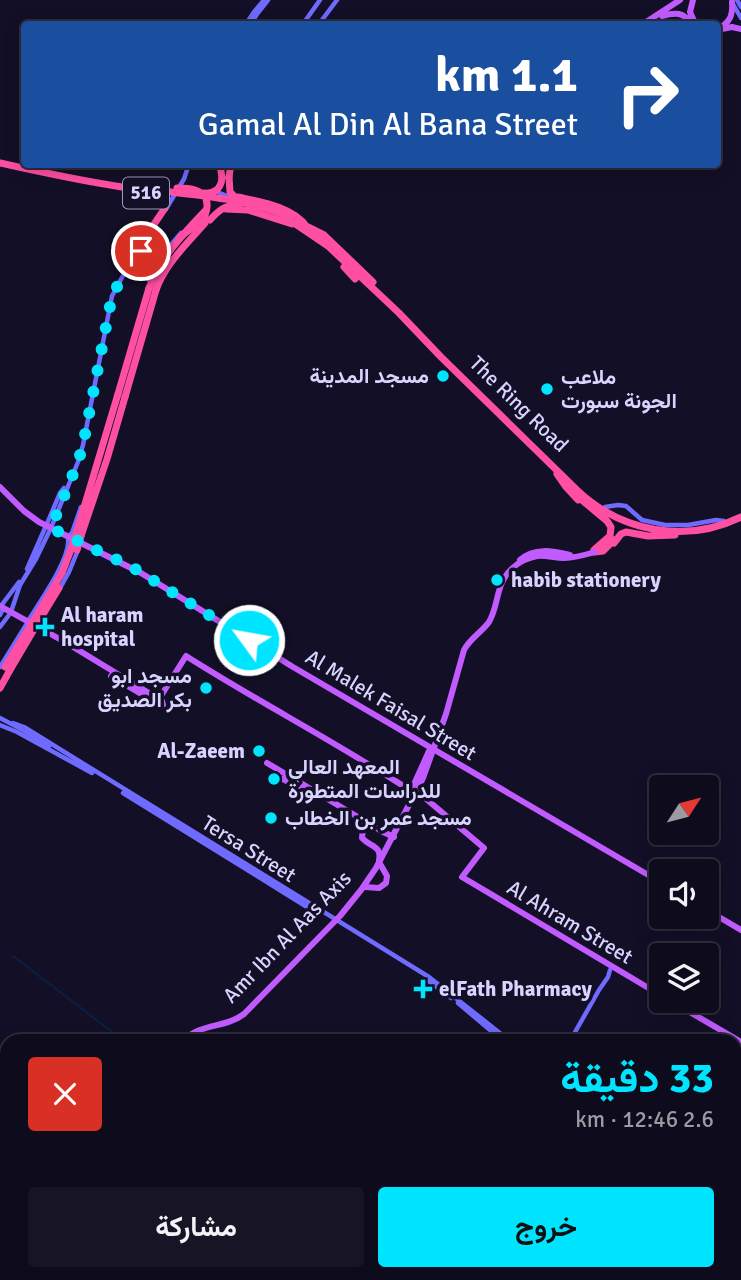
<!DOCTYPE html>
<html lang="ar">
<meta charset="utf-8">
<style>
:root{--surface:#0e0b1c;--page:#171425;--text:#f1f3f6;--muted:#9b9ba3;--line:#2e2b3b;--accent:#00e5ff}
body{margin:0;font-family:Signika,Vazirmatn,sans-serif;background:var(--page);color:var(--text);direction:rtl;height:100vh;display:flex;flex-direction:column;font-size:26px;white-space:nowrap}
*{box-sizing:border-box;margin:0}
p{font-size:23px;color:var(--muted)}
.icon{flex:none;width:38px;height:38px;fill:none;stroke:currentColor;stroke-width:2;stroke-linecap:round;stroke-linejoin:round}
.map{position:relative;flex:1;overflow:hidden;direction:ltr}
.side{position:absolute;left:0px;top:1034px;width:742px;height:247px;display:flex;flex-direction:column;background:var(--surface);border-radius:21px 21px 0 0;box-shadow:0 4px 18px #0003,0 0 0 2px var(--line);direction:rtl}
.side>*{flex:none}
.banner{position:absolute;left:21px;top:21px;width:700px;height:147px;border-radius:7px;box-shadow:0 4px 18px #0003,0 0 0 2px var(--line);direction:rtl;background:#1a4fa0;color:#fff;overflow:hidden}
.needle{width:46px;rotate:54deg}
.tools{position:absolute;left:649px;top:775px;display:grid;gap:14px}
.tools a{display:grid;place-items:center;width:70px;height:70px;border-radius:7px;background:var(--surface);box-shadow:0 4px 18px #0003,0 0 0 2px var(--line);font-size:35px}
.pin{position:absolute;display:grid;place-items:center;width:60px;height:60px;color:#fff;margin:-30px;border:4px solid #fff;border-radius:50%;box-shadow:0 2px 7px #0007}
.me{position:absolute;width:77px;margin:-38px;rotate:302deg;stroke-linejoin:round;filter:drop-shadow(0 0 5px #0008)}
.turn{display:flex;align-items:center;gap:24px;height:147px;padding:0 28px;font-size:32px}
.turn .icon{width:91px;height:91px;stroke-width:2.5}
.turn b{display:block;font-size:49px;line-height:60px}
.round{display:grid;place-items:center;flex:none;width:74px;height:74px;border-radius:7px;background:var(--page)}
.overview{display:flex;align-items:center;justify-content:space-between;height:119px;padding:0 28px}
h1{font-size:42px;font-weight:700;line-height:52px;color:var(--accent)}
.cta{display:flex;gap:14px;margin-top:auto;padding:14px 28px}
.cta a{flex:1;height:80px;border-radius:7px;background:var(--accent);color:#111;font-size:28px;font-weight:700;line-height:80px;text-align:center}
.cta a+a{background:var(--page);color:var(--text)}
.map>svg:first-child{display:block}
.lines{fill:none;stroke-linecap:round;stroke-linejoin:round}
.stream{stroke:#0a1f44;stroke-width:2}
.river{stroke:#0a1f44;stroke-width:4.5}
.secondary{stroke:#6f6bff;stroke-width:4.5}
.primary{stroke:#c25bff;stroke-width:6}
.highway{stroke:#ff4fa3;stroke-width:7}
.secondary-bridge{stroke:#6f6bff;stroke-width:4.5}
.primary-bridge{stroke:#c25bff;stroke-width:6}
.highway-bridge{stroke:#ff4fa3;stroke-width:7}
.route{stroke:#00e5ff;stroke-width:12;stroke-dasharray:0 21.6}
.poi-dot{fill:#00e5ff;stroke:#130f26;stroke-width:2.5}
.labels{text-anchor:middle;dominant-baseline:central;stroke-width:7;stroke-linejoin:round;paint-order:stroke}
.shield{fill:#130f26;stroke:#9e99be;stroke-width:2}
.shield-label{font-size:19px;font-weight:bold;fill:#d9d4ff}
.poi-label{font-size:21px;font-weight:bold;fill:#d9d4ff;stroke:#130f26;text-anchor:start}
.street-label{font-size:21px;fill:#d9d4ff;stroke:#130f26}
</style>
<div class="map">
<svg width="741" height="1280" viewBox="0 0 741 1280">
<rect width="100%" height="100%" fill="#130f26"/>
<g class="lines">
<path class="stream" d="M 13,956 L 124,1041"/>
<path class="river" d="M 3,1238 L 7,1280"/>
<path class="secondary" d="M 737,0 L 741,7
M 733,4 L 741,18
M 246,24 L 254,12 L 264,0
M 251,24 L 257,14 L 268,0
M 303,24 L 320,0
M 319,24 L 337,0
M 215,191 L 227,196
M 166,209 L 184,179 L 189,164
M 149,280 L 161,256 L 181,233
M 605,507 L 618,505 L 626,506 L 642,520 L 665,525 L 688,525 L 716,520 L 724,521
M 46,526 L 60,493 L 64,488
M 51,528 L 78,462 L 83,445 L 112,296 L 125,272 L 151,235
M 68,536 L 72,533 L 81,507
M 27,569 L 45,528
M 59,590 L 69,572 L 78,550
M 1,606 L 19,582
M 11,612 L 20,585 L 36,559 L 50,530
M 0,615 L 2,611
M 28,621 C 39,603 71,558 68,539
M 0,627 L 9,615
M 0,667 L 26,625
M 13,723 L 24,727 L 429,977 L 510,1041
M 0,725 L 17,732 L 92,773
M 123,793 L 315,912
M 427,980 L 451,998
M 458,1003 L 503,1041
M 570,1041 L 599,990 L 608,977 L 610,970
M 0,1120 L 7,1131
M 0,1151 L 7,1171
M 735,1158 L 741,1161
M 735,1162 L 741,1165
M 276,1274 L 283,1280
M 18,1280 L 18,1274"/>
<path class="primary" d="M 693,0 L 690,12 L 695,23
M 662,16 C 676,12 683,12 692,24
M 643,24 L 680,0
M 718,29 C 730,22 733,16 732,2
M 722,29 L 732,27 L 741,29
M 0,487 L 24,511 L 39,522 L 141,573 L 293,667 L 662,883
M 520,560 C 534,547 553,551 570,555
M 0,606 L 65,642 L 162,701 L 163,705 L 161,706 L 158,704 L 111,676
M 159,699 L 186,656 C 260,703 338,743 411,791 L 429,751
M 267,763 L 383,832 L 394,837
M 283,779 L 300,788
M 421,786 L 418,792 L 484,848 L 462,877 L 662,996
M 362,824 L 363,828 L 362,838 C 370,847 382,845 379,860
M 365,887 L 379,888 L 386,883 L 387,876 L 379,862
M 707,910 L 741,930
M 671,1001 L 741,1042
M 29,1275 L 30,1274"/>
<path class="highway" d="M 220,164 L 222,178
M 229,177 L 231,164
M 238,197 C 261,202 293,207 307,227
M 226,209 L 248,210 L 292,224
M 291,221 L 328,246 L 399,313 L 441,357 L 578,491 C 622,532 686,544 741,517
M 308,227 L 324,235 L 373,282
M 132,259 L 144,239
M 344,267 L 355,279
M 149,288 C 161,257 183,234 206,210
M 156,290 C 165,264 187,244 205,223
M 557,474 L 566,487 L 578,500
M 577,496 L 607,521 L 611,527 L 610,536 L 594,550
M 76,534 L 118,394
M 81,536 L 107,459 L 125,397
M 614,543 L 621,534 L 626,532 L 648,536 L 675,535
M 595,552 L 603,551 L 614,540
M 35,618 L 62,573 L 72,547
M 39,621 L 59,588
M 0,688 L 10,670
M 0,1129 L 7,1142
M 0,1176 L 6,1181
M 0,1194 L 7,1193
M 0,1202 L 7,1202
M 0,1217 L 4,1215 L 7,1211
M 405,1274 L 412,1280
M 416,1274 L 423,1280
M 426,1275 L 431,1280"/>
<path class="secondary-bridge" d="M 0,718 L 23,730 L 49,746"/>
<path class="primary-bridge" d="M 183,1041 C 202,1022 224,1029 244,1014 L 340,916 L 361,890 L 376,868 L 423,778 L 446,714 L 464,650 C 470,638 482,632 489,622 C 495,612 496,601 499,591 C 504,572 518,560 537,556 C 546,555 554,558 564,558 C 574,558 585,555 595,552"/>
<path class="highway-bridge" d="M 0,163 C 40,172 82,181 122,187 C 179,194 239,195 292,218
M 229,177 L 230,192 L 239,201
M 177,188 C 183,188 190,188 195,190 C 213,196 208,214 199,225
M 204,193 C 214,194 221,189 222,178
M 210,220 C 219,210 225,205 239,205
M 180,237 L 200,222
M 144,239 L 165,208 L 164,200 L 153,193
M 118,394 L 149,288
M 125,397 L 156,290
M 72,547 L 76,534
M 77,550 L 81,536
M 5,667 L 35,618
M 10,670 L 39,621"/>
</g>
<g class="lines">
<path class="route" d="M 141,251 L 125,272 L 112,296 L 83,445 L 78,462 L 51,528 L 132,567 L 249,640"/>
</g>
<g class="poi-dot">
<circle cx="443" cy="376" r="7"/>
<circle cx="547" cy="389" r="7"/>
<circle cx="497" cy="580" r="7"/>
<path d="M41.5 616.5h7v7h7v7h-7v7h-7v-7h-7v-7h7z"/>
<circle cx="206" cy="688" r="7"/>
<circle cx="259" cy="751" r="7"/>
<circle cx="274" cy="779" r="7"/>
<circle cx="271" cy="818" r="7"/>
<path d="M419.5 978.5h7v7h7v7h-7v7h-7v-7h-7v-7h7z"/>
</g>
<g class="labels">
<rect class="shield" x="123" y="177.5" width="46" height="31" rx="5"/>
<g class="shield-label">
<text x="146" y="193">516</text>
</g>
<g class="poi-label">
<text x="429" y="376" text-anchor="end">مسجد المدينة</text>
<text x="561" y="377">ملاعب<tspan x="561" dy="24">الجونة سبورت</tspan></text>
<text x="511" y="580">habib stationery</text>
<text x="61" y="615">Al haram<tspan x="61" dy="24">hospital</tspan></text>
<text x="192" y="676" text-anchor="end">مسجد ابو<tspan x="192" dy="24">بكر الصديق</tspan></text>
<text x="245" y="751" text-anchor="end">Al-Zaeem</text>
<text x="288" y="767">المعهد العالي<tspan x="288" dy="24">للدراسات المتطورة</tspan></text>
<text x="285" y="818">مسجد عمر بن الخطاب</text>
<text x="439" y="989">elFath Pharmacy</text>
</g>
<g class="street-label">
<text transform="translate(519 404) rotate(44)">The Ring Road</text>
<text transform="translate(391 705) rotate(31)">Al Malek Faisal Street</text>
<text transform="translate(249 849) rotate(32)">Tersa Street</text>
<text transform="translate(570 922) rotate(31)">Al Ahram Street</text>
<text transform="translate(287 937) rotate(-46)">Amr Ibn Al Aas Axis</text>
</g>
</g>
</svg>
<div class="tools">
<a><svg class="needle" viewBox="-14 -14 28 28"><path d="M0-13l5 13h-10z" fill="#e53935"/><path d="M0 13l5-13h-10z" fill="#9b9ba3"/></svg></a>
<a><svg class="icon" aria-label="sound" viewBox="0 0 24 24"><path d="M4 9h4l5-4v14l-5-4H4zM17 9q2 3 0 6"/></svg></a>
<a><svg class="icon" aria-label="layers" viewBox="0 0 24 24"><path d="M12 4l9 5-9 5-9-5zM3 14l9 5 9-5"/></svg></a>
</div>
<div class="pin" style="left:141px;top:251px;background:#d93025"><svg class="icon" aria-label="arrive" viewBox="0 0 24 24"><path d="M6 21V4h12l-3 4 3 4H6"/></svg></div>
<svg class="me" style="left:249px;top:640px" viewBox="-20 -20 40 40"><circle r="17" fill="#00e5ff" stroke="#fff" stroke-width="3"/><path d="M0-11L8 9 0 5-8 9z" fill="#fff"/></svg>
<div class="banner">
<div class="turn"><svg class="icon" aria-label="right" viewBox="0 0 24 24"><path d="M7 20v-9h11M14 6l5 5-5 5"/></svg><div><b>1.1 km</b>Gamal Al Din Al Bana Street</div></div>
</div>
<section class="side">
<div class="overview"><div><h1>33 دقيقة</h1><p>2.6 km · 12:46</p></div><a class="round" style="background:#d93025;color:#fff"><svg class="icon" aria-label="close" viewBox="0 0 24 24"><path d="M6 6l12 12M18 6L6 18"/></svg></a></div>
<div class="cta"><a>خروج</a><a>مشاركة</a></div>
</section>
</div>
